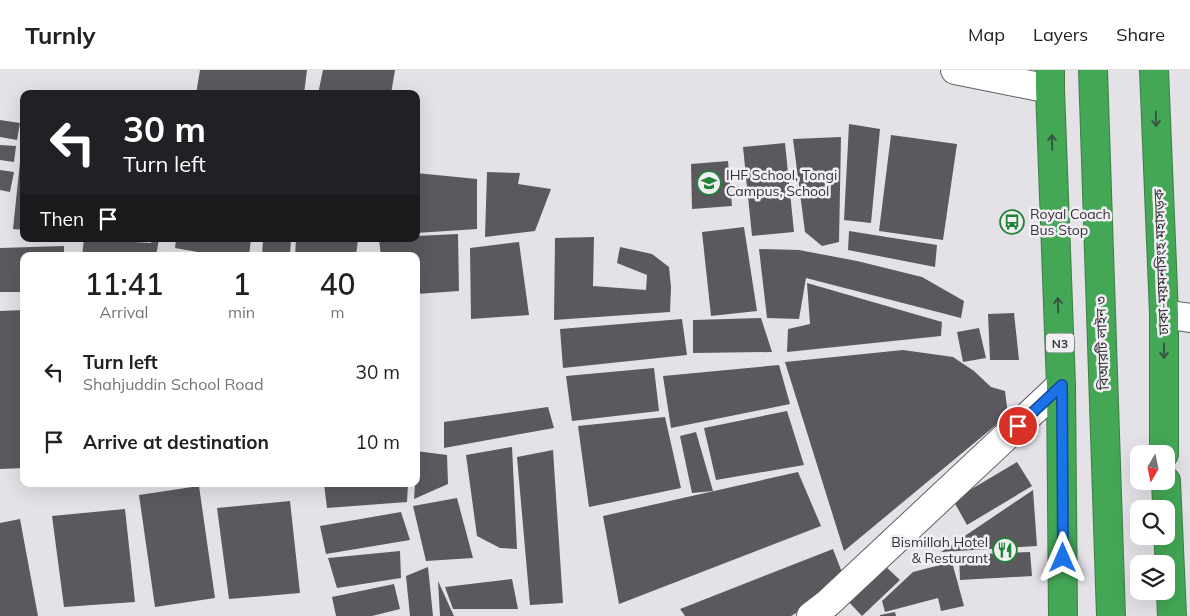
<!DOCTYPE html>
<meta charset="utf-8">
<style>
:root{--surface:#fff;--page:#f6f6f6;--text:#202124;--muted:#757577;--line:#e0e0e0}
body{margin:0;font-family:Mulish,"Noto Sans Bengali",sans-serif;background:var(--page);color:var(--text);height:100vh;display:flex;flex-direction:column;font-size:19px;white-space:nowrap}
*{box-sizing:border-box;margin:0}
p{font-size:16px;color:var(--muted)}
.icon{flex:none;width:28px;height:28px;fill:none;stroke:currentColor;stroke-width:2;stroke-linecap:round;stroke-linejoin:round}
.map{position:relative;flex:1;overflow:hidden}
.panel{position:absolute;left:20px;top:182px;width:400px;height:235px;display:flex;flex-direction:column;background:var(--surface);border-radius:10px;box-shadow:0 5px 20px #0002}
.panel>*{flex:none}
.top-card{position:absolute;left:20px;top:20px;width:400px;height:152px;border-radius:10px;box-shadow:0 5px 20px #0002;background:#202124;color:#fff;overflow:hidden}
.needle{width:32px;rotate:189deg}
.fabs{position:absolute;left:1130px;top:375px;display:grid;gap:10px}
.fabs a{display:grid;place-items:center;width:45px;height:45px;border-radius:10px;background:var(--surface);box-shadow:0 5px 20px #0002;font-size:25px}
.pin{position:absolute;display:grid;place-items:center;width:42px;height:42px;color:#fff;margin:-21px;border:2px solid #fff;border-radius:50%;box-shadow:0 1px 5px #0007}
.me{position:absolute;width:55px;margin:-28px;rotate:0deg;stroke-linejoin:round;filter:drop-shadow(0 0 4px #0008)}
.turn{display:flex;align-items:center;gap:18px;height:105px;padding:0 20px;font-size:22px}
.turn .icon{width:65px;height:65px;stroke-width:2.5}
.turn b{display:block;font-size:35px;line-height:42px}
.then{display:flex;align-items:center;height:48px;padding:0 20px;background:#0003;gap:10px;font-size:19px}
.eta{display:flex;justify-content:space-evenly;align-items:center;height:85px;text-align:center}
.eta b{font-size:30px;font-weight:600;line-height:35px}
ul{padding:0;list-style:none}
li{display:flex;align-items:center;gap:15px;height:70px;padding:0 20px}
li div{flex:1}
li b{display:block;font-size:19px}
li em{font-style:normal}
header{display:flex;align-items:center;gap:30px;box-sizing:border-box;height:70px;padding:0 25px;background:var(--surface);border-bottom:1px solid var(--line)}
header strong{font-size:24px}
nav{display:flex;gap:28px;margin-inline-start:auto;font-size:18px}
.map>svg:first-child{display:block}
.building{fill:#5b595e}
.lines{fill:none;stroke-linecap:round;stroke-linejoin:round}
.minor-casing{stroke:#605e62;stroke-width:30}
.highway-casing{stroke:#3e7e4a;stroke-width:30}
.minor{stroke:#fff;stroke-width:28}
.highway{stroke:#43a755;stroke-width:28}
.oneway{stroke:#38563f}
.route-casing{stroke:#114b97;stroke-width:12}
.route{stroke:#1a73e8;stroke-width:9}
.labels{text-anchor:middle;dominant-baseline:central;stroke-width:5;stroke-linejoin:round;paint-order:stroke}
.shield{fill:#f1eff4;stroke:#6d6b6e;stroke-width:1}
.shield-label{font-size:12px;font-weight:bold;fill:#343335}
.poi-label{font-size:14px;fill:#343335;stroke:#f1eff4;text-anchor:start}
.street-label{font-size:14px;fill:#343335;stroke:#f1eff4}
</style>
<header>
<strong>Turnly</strong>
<nav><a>Map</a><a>Layers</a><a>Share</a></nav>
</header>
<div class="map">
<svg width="1190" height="546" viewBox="0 0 1190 546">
<rect width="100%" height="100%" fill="#e4e2e7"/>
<path class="building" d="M 200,0 L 307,0 L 304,24 L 196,24 Z
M 323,0 L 395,0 L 391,24 L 318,24 Z
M 0,50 L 20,53 L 17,70 L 0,67 Z
M 849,54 L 880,59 L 871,153 L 844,150 Z
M 891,65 L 957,74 L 943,170 L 879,161 Z
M 841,67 L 839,172 L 822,176 L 805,162 L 793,69 Z
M 22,73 L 24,73 L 24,160 L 13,159 Z
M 785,73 L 794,162 L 752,166 L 743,77 Z
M 0,75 L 16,76 L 14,92 L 0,90 Z
M 728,91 L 732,136 L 692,139 L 691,94 Z
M 0,100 L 14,102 L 10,122 L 0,120 Z
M 487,102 L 520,103 L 518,114 L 551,119 L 535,161 L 485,167 Z
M 416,103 L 477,109 L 477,159 L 416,163 Z
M 744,157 L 757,241 L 711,246 L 702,162 Z
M 849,161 L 937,175 L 935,197 L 848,180 Z
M 458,164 L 459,221 L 416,224 L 416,186 L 381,186 L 379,169 L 416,169 L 416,166 Z
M 594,167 L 593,216 L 646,220 L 647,205 L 617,193 L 620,177 L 652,184 L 669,197 L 671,217 L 670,242 L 554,250 L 555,168 Z
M 84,169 L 151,173 L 153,169 L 159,169 L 156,186 L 82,186 Z
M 176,169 L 251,169 L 249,186 L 220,186 L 175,178 Z
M 263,169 L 291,169 L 290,186 L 262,186 Z
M 296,169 L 358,169 L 356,186 L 295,186 Z
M 519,172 L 529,245 L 471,249 L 470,178 Z
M 64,176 L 64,186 L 24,186 L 24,222 L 0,222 L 0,178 Z
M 759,179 L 799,180 L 857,191 L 922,207 L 964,231 L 961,248 L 806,208 L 799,249 L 767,248 Z
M 807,213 L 942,252 L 941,266 L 787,282 L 788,259 L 810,254 Z
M 24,240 L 24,398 L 0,399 L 0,241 Z
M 1014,243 L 1019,290 L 990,290 L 988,244 Z
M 761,248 L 772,282 L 693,283 L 693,250 Z
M 682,249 L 687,285 L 563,298 L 560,259 Z
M 979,258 L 986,288 L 963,292 L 957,262 Z
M 903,280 L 953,287 L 974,301 L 991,317 L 1005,321 L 1008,345 L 844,481 L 785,292 Z
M 779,295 L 790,334 L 671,358 L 663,306 Z
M 654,298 L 659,341 L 572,351 L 566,306 Z
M 548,337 L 554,358 L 444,378 L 444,352 Z
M 787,341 L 804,395 L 716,410 L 704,358 Z
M 665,347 L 681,418 L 589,437 L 578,356 Z
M 696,362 L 713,421 L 692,423 L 680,366 Z
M 512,377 L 517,479 L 500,478 L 477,466 L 466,385 Z
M 553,380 L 563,533 L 530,535 L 517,387 Z
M 416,381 L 447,385 L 448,414 L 414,429 L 415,414 L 416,414 Z
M 1017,392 L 1032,416 L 967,455 L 953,430 Z
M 798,402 L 821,456 L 619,534 L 603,446 Z
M 324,414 L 408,414 L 407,432 L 327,438 Z
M 199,416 L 215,528 L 155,537 L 139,425 Z
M 1033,420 L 1037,476 L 941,482 Z
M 457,428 L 473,488 L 426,491 L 413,436 Z
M 290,431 L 300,523 L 229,529 L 217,438 Z
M 125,439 L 135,532 L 64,537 L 52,446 Z
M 401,442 L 410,470 L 326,484 L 320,456 Z
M 20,449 L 38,546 L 0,546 L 0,453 Z
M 833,479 L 846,513 L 791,546 L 685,546 L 680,539 Z
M 400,481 L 401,508 L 337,518 L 328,488 Z
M 1030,482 L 1032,506 L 960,510 L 959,485 Z
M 952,492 L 964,536 L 941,541 L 938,528 L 885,542 L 882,531 L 913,502 Z
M 884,495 L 900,510 L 862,546 L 847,530 Z
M 428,497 L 433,546 L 410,546 L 406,506 Z
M 512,509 L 518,539 L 453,539 L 445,517 Z
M 438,511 L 454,546 L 440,546 Z
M 394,514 L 400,539 L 372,546 L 336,546 L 332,527 Z
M 895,542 L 896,546 L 880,546 L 880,545 Z"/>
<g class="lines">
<g class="minor-casing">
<path id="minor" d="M 955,0 L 1050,19
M 1164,244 L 1190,248
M 811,546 L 828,533 L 1061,315"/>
</g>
<g class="highway-casing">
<path id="highway" d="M 1050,0 L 1050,19 L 1061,315 L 1063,546
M 1093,0 L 1111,546
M 1154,0 L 1164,244 L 1164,384
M 1166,411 L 1172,546"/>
</g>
<use href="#minor" class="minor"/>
<use href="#highway" class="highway"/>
</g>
<defs><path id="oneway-shaft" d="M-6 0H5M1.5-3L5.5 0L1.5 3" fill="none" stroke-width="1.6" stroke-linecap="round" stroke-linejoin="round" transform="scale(1.25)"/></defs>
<g class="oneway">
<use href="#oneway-shaft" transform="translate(1156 49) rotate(88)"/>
<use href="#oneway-shaft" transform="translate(1052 72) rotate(-92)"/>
<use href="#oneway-shaft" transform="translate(1058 235) rotate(-92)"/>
<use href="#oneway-shaft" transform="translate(1164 281) rotate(90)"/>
</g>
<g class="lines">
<g class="route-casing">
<path id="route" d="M 1018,356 L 1062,315 L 1063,488"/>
</g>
<use href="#route" class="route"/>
</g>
<defs>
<g id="school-ring" transform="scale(1.25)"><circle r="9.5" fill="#f1eff4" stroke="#208337" stroke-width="1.5"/><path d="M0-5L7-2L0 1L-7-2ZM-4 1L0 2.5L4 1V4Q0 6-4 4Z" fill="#208337"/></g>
<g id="bus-ring" transform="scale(1.25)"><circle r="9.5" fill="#f1eff4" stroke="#208337" stroke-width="1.5"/><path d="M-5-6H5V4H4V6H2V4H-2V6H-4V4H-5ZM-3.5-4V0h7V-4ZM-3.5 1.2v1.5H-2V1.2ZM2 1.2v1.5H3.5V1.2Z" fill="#208337"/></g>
<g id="restaurant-ring" transform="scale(1.25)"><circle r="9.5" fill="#f1eff4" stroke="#208337" stroke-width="1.5"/><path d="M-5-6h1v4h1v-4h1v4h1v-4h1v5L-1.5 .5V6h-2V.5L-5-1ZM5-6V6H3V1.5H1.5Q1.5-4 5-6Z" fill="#208337"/></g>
</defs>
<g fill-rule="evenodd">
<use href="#school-ring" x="709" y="113"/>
<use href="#bus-ring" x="1012" y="152"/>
<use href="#restaurant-ring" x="1005" y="480"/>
</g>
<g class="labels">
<rect class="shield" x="1046" y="263.5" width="28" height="19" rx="4"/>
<g class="shield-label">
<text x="1060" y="273">N3</text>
</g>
<g class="poi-label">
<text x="726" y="105">IHF School, Tongi<tspan x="726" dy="16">Campus, School</tspan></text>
<text x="1030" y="144">Royal Coach<tspan x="1030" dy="16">Bus Stop</tspan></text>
<text x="988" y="472" text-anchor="end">Bismillah Hotel<tspan x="988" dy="16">&amp; Resturant</tspan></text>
</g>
<g class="street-label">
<text transform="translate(1161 192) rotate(-92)">ঢাকা-ময়মনসিংহ মহাসড়ক</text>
<text transform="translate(1102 273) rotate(-92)">বিআরটি লাইন ৩</text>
</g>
</g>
</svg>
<div class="fabs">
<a><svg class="needle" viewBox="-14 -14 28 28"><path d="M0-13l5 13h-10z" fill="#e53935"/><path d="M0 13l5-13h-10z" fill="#757577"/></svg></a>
<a><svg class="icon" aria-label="search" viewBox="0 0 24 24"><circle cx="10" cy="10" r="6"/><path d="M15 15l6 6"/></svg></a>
<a><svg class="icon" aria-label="layers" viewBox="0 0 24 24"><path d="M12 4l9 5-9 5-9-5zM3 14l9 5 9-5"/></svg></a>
</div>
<div class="pin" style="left:1018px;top:356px;background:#d93025"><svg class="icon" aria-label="arrive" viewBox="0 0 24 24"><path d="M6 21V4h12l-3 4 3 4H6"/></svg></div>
<svg class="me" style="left:1063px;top:488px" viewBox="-20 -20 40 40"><path d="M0-17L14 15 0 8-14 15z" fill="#1a73e8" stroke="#fff" stroke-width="4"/></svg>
<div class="top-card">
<div class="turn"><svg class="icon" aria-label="left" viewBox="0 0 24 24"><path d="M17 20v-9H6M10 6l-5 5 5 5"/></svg><div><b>30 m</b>Turn left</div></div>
<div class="then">Then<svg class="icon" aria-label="arrive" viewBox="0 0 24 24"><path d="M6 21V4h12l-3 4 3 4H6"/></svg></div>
</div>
<section class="panel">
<div class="eta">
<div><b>11:41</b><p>Arrival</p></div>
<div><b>1</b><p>min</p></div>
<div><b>40</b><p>m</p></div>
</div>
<ul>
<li><svg class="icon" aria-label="left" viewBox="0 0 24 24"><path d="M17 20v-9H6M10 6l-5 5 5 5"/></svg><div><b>Turn left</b><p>Shahjuddin School Road</p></div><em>30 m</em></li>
<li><svg class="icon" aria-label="arrive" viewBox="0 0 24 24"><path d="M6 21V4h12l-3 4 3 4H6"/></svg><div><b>Arrive at destination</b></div><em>10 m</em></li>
</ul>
</section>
</div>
